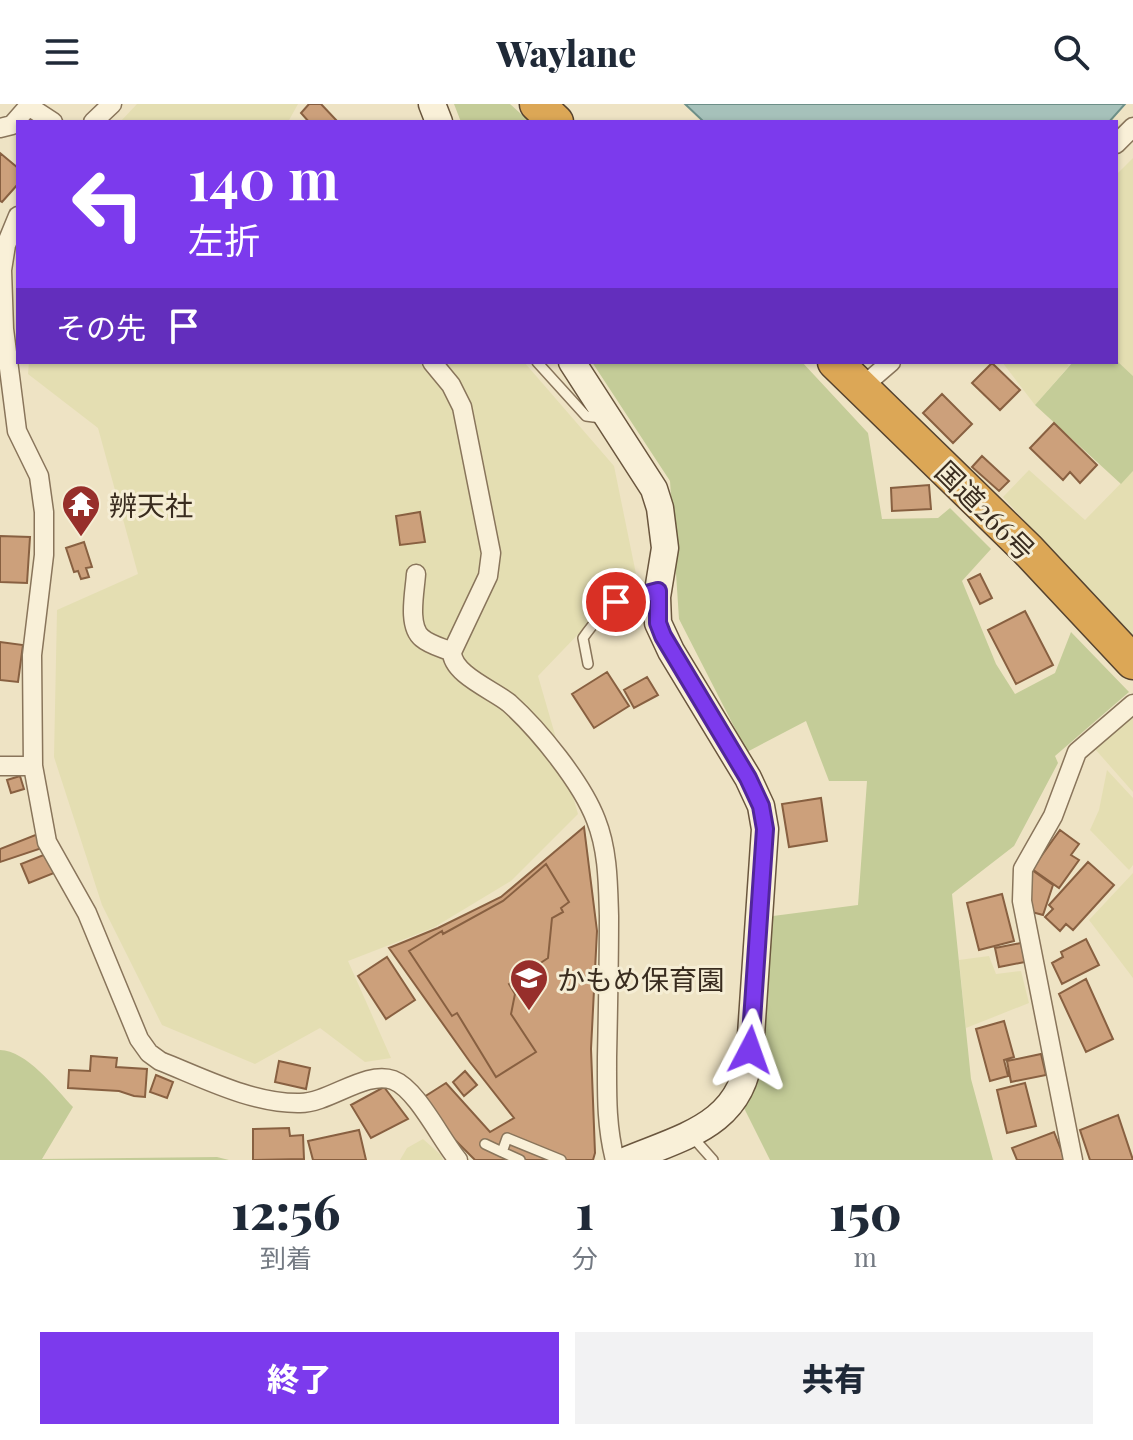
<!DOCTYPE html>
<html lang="ja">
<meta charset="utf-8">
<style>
:root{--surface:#fff;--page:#f2f2f3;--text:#1f2937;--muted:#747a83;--accent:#7c3aed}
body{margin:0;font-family:"Playfair Display","Noto Sans JP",serif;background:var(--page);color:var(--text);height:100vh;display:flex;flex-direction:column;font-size:30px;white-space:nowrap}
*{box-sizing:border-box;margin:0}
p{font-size:26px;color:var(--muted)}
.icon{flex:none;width:44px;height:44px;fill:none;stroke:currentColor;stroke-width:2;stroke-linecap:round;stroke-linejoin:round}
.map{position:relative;height:1056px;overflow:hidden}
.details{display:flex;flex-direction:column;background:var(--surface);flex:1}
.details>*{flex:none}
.guide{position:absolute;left:16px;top:16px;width:1102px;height:244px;border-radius:0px;box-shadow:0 2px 6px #0004;background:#7c3aed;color:#fff;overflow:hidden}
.pin{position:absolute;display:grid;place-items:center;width:68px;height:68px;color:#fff;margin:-34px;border:4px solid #fff;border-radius:50%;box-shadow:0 2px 8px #0007}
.me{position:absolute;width:88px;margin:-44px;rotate:4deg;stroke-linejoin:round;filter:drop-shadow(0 0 6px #0008)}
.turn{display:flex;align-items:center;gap:28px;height:168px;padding:0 40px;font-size:36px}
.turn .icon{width:104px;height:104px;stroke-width:2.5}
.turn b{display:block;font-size:56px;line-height:68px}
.then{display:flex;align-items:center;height:76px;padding:0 40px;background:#0003;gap:16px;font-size:30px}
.eta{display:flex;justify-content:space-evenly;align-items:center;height:136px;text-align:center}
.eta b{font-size:48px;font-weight:800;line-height:56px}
.action{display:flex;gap:16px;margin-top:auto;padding:16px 40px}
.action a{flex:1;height:92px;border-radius:0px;background:var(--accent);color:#fff;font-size:32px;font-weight:800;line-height:92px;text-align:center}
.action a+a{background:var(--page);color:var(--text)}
header{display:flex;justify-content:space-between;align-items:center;height:104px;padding:0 40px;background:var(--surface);font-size:36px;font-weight:800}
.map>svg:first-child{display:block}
.farmland{fill:#e4deb2}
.green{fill:#c4cc98}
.water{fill:#a6c1ba;stroke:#6d8f88;stroke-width:2}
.building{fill:#cca07b;stroke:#886041;stroke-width:2}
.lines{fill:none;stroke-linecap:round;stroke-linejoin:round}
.lane-casing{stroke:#89755b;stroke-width:12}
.street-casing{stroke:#89755b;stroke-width:21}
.secondary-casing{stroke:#6a563e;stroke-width:29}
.highway-casing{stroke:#56432f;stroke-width:37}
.lane{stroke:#f9f0d8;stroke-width:9}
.street{stroke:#f9f0d8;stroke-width:18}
.secondary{stroke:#f9f0d8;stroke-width:26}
.highway{stroke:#dca756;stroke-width:34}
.route-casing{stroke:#51269a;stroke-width:20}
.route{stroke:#7c3aed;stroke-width:14}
.labels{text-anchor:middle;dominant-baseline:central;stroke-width:6;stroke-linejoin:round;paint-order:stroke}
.poi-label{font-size:28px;fill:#392c1f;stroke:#f5edd4;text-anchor:start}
.street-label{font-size:28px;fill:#392c1f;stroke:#f5edd4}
</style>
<header><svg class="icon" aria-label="menu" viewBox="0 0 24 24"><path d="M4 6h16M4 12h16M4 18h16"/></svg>Waylane<svg class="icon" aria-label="search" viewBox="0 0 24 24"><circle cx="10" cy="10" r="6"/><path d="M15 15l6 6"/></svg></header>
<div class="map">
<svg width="1133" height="1056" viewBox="0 0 1133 1056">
<rect width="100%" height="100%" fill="#eee3c4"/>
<path class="farmland" d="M 137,0 L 298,0 L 288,18 L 120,18 Z
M 1133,54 L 1133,272 L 1116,256 L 1116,71 Z
M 29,258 L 524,258 L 614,362 L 636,470 L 538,572 L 578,710 L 511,777 L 433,824 L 348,857 L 391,954 L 365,958 L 320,924 L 255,960 L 162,921 L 102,801 L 54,653 L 57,506 L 138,470 L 98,324 L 28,270 Z
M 1002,258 L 1065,258 L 1069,262 L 1035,301 Z
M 1029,366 L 1085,416 L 1133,367 L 1133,536 L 1003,393 Z
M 1133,610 L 1133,688 L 1095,645 Z
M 1107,666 L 1133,694 L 1133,761 L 1129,766 L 1090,726 L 1099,706 Z
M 1133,769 L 1133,874 L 1089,816 Z
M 989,852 L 996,870 L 1021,867 L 1029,899 L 966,924 L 959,856 Z
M 423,1035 L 441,1051 L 443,1056 L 400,1056 L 407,1044 Z"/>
<path class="green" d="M 454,0 L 510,0 L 530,18 L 461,18 Z
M 1116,256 L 1133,272 L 1133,367 L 1121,380 L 1035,301 L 1073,258 L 1116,258 Z
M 592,258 L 802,258 L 868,329 L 882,415 L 938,414 L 950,404 L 991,445 L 962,477 L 996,560 L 1015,590 L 1055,569 L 1071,528 L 1129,588 L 1055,652 L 1058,659 L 1014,742 L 952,790 L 971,975 L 993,1056 L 770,1056 L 743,1002 L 763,953 L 773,812 L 858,801 L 867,677 L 829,677 L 806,617 L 747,648 L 679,515 L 670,377 Z
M 0,946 C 26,946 56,985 73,1003 L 42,1055 L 217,1053 L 229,1056 L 0,1056 Z"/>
<path class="water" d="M 685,0 L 1125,0 L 1109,18 L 704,18 Z"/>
<path class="building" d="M 309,0 L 321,0 L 338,18 L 309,18 L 301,9 Z
M 0,49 L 18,64 L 18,80 L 2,98 L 0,97 Z
M 992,259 L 1020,286 L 1000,306 L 972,279 Z
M 942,290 L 972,320 L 953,339 L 923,309 Z
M 1054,319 L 1097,361 L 1080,379 L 1070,368 L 1063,376 L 1030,344 Z
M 982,352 L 1009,377 L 999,387 L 972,363 Z
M 929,381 L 931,405 L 892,407 L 891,384 Z
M 420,408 L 425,438 L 400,441 L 396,412 Z
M 0,432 L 30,433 L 27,479 L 0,478 Z
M 84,438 L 92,463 L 86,464 L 89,473 L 81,475 L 78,467 L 74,468 L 66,444 Z
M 980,470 L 992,494 L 980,500 L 968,476 Z
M 1025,507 L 1053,561 L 1016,580 L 988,526 Z
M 0,538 L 23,541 L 18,578 L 0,576 Z
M 607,568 L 629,602 L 594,624 L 572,590 Z
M 647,573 L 658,591 L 634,604 L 624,586 Z
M 20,672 L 24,685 L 11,689 L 7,676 Z
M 821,694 L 827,737 L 789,743 L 782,700 Z
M 584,723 L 597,827 L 591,945 L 595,1049 L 593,1056 L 475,1056 L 451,1032 L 424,993 L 446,979 L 490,1028 L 514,1014 L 470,958 L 389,844 L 438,824 L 501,793 Z
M 1060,726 L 1079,740 L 1071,751 L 1079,756 L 1059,784 L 1032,765 Z
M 38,730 L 45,743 L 0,758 L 0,745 Z
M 46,750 L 54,769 L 29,779 L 21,760 Z
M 1088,758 L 1114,781 L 1073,826 L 1066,820 L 1060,827 L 1045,813 L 1053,805 L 1049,801 Z
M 546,760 L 569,798 L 561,804 L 563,808 L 552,814 L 548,854 L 509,880 L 515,890 L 511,910 L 536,948 L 496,973 L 457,909 L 452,912 L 409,847 L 442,827 L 443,830 L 503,797 Z
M 1032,766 L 1053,781 L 1043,811 L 1028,807 Z
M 1002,790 L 1014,837 L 979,846 L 967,799 Z
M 1086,835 L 1099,861 L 1062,880 L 1052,859 L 1063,853 L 1061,848 Z
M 1021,839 L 1025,858 L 999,863 L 995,844 Z
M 387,853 L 415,896 L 386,915 L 358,872 Z
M 1086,875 L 1113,935 L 1086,948 L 1059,890 Z
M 1004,917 L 1014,953 L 1004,956 L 1008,972 L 990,977 L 976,925 Z
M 1041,950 L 1046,971 L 1011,978 L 1007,957 Z
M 91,952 L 117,954 L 116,963 L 147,965 L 145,993 L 134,992 L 119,987 L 68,984 L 69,966 L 90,967 Z
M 279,957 L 310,964 L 306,985 L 275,978 Z
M 465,967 L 477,981 L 464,992 L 453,978 Z
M 156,971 L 173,978 L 167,994 L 150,988 Z
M 1025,979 L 1036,1022 L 1007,1029 L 997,986 Z
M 384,983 L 408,1015 L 371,1034 L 351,1001 Z
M 1118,1011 L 1133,1056 L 1090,1056 L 1080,1026 Z
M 289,1024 L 290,1032 L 303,1031 L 304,1055 L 253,1056 L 253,1025 Z
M 359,1026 L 366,1056 L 313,1056 L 308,1037 Z
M 1054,1028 L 1065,1056 L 1017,1056 L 1012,1044 Z"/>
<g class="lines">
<g class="lane-casing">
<path id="lane" d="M 537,258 L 586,312 L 601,314
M 588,560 L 583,534 C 607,500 616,497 655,488
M 697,1038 L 713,1056
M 485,1040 L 502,1048
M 520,1056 L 502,1048 L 507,1034 L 561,1056"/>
</g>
<g class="street-casing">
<path id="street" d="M 93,18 L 112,0
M 0,24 L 12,21 L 26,5 L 33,5 L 53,18
M 1116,40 L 1133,23
M 18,112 L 6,141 L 2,166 L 4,225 L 17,327 L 39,372 L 44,408 L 44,451 L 32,551 L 33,662 L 47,738 L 87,809 L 139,935 L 149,949 L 160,957 C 203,974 253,1000 300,999 C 329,999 366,966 393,976 C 417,985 441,1036 458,1056
M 432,258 L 451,281 L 462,303 L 491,449 L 488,472 L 452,548 C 452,570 493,586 509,599 C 539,626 582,679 596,716 C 608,746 608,780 609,812 C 609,859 608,906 607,953 C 607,989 606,1021 615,1056
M 862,283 L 891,258
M 416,470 C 415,487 407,522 422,534 C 430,541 443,544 452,548
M 0,662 L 33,662
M 1073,1056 L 1022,797 L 1023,765 L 1053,712 L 1077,648 L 1133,600"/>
</g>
<g class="secondary-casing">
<path id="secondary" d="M 432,0 L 439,18
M 572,258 L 654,385 L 660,404 L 665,444 L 657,493 L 658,519 L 671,547 L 748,674 L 761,702 L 765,725 L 750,946 C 744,1020 685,1032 627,1056"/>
</g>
<g class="highway-casing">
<path id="highway" d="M 537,0 L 556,18
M 835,258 L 1027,445 L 1133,558"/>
</g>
<use href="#lane" class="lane"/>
<use href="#street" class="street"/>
<use href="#secondary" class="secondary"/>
<use href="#highway" class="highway"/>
</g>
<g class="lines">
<g class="route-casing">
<path id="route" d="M 616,498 L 658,487 L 658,519 L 663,532 L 748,674 L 761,702 L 765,725 L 750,946"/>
</g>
<use href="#route" class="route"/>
</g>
<defs>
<g id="temple-pin" transform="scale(2)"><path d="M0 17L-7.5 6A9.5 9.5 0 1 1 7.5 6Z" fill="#972f2b" stroke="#f5edd4"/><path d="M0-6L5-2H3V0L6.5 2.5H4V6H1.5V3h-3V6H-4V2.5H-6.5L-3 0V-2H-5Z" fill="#fff"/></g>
<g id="school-pin" transform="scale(2)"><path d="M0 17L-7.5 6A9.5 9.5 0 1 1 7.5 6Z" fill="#972f2b" stroke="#f5edd4"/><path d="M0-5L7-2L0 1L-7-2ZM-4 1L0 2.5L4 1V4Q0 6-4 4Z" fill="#fff"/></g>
</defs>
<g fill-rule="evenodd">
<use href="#temple-pin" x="81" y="400"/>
<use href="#school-pin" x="529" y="874"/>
</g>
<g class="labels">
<g class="poi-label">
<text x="109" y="400">辨天社</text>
<text x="557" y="874">かもめ保育園</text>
</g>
<g class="street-label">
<text transform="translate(986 406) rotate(45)">国道266号</text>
</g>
</g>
</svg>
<div class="pin" style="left:616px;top:498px;background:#d93025"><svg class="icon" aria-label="arrive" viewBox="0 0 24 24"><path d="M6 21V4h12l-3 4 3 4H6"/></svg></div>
<svg class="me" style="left:750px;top:946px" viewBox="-20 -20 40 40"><path d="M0-17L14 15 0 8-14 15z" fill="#7c3aed" stroke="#fff" stroke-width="4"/></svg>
<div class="guide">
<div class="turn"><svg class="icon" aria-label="left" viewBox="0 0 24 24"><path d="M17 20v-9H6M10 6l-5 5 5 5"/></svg><div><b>140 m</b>左折</div></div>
<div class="then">その先<svg class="icon" aria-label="arrive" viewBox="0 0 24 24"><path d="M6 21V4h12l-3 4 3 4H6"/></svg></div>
</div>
</div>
<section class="details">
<div class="eta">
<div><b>12:56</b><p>到着</p></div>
<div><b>1</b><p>分</p></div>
<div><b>150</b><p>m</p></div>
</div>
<div class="action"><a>終了</a><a>共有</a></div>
</section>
